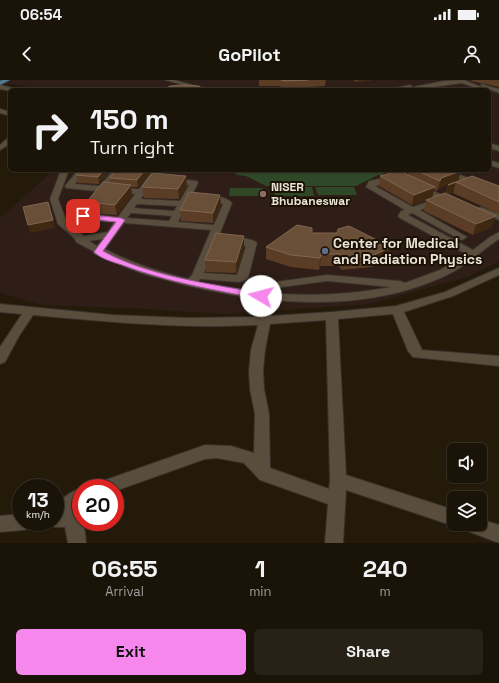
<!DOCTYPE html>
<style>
:root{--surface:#1a1408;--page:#272116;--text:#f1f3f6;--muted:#9f9e9c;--line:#383329;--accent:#f688ed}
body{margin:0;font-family:"Space Grotesk",sans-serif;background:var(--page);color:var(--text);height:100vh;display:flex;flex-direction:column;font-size:15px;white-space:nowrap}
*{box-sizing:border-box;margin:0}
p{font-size:13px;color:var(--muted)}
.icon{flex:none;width:22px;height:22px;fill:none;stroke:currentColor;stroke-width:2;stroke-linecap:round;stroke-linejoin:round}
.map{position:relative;height:463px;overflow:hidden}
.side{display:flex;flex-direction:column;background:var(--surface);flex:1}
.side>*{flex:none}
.top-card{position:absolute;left:8px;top:8px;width:483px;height:84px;border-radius:6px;box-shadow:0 1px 3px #0004,0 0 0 1px var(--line);background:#1a1408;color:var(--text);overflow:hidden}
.controls{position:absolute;left:447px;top:363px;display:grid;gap:8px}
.controls a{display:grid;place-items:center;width:40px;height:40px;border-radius:6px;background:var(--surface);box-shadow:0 1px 3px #0004,0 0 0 1px var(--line);font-size:20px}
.speed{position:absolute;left:12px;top:399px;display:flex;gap:8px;font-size:20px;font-weight:700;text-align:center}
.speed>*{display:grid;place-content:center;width:52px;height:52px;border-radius:50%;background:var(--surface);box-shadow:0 1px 3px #0004,0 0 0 1px var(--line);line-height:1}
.speed small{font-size:10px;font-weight:400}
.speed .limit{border:6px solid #d22;background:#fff;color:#111}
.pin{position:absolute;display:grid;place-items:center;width:34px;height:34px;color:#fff;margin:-17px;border-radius:8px;box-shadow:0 2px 6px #0006}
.me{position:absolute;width:44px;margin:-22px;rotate:278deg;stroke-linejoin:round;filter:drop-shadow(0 0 3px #0008)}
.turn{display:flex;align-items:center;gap:14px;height:84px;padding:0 16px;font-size:18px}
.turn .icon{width:52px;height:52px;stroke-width:2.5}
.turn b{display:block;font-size:28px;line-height:34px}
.eta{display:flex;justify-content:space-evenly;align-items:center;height:68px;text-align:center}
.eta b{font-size:24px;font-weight:800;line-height:28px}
.button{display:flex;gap:8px;margin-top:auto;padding:8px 16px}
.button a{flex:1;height:46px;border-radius:6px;background:var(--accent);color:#111;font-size:16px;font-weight:800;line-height:46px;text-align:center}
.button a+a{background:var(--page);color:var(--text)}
.status{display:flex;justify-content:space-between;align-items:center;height:28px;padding:0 20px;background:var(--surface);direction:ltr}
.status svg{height:11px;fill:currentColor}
header{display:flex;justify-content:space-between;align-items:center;height:52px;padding:0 16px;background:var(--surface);font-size:18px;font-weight:800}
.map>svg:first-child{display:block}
.education{fill:#2f1e17}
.green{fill:#2f4828}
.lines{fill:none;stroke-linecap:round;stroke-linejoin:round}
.minor-casing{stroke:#38312b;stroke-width:2}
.major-casing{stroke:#38312b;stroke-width:2}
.minor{fill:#594e3d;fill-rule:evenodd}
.major{fill:#4f7a93;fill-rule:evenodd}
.wall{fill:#5b3d25}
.shaded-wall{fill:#3e2812}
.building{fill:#6a4f38;stroke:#7e6651}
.route{fill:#f688ed;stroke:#a0589a}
.education-dot{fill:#8d6e63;stroke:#1a1103;stroke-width:1.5}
.service-dot{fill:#5c6f8a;stroke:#1a1103;stroke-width:1.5}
.labels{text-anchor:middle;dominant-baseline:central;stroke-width:4;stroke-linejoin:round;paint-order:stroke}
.far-poi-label{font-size:12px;font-weight:bold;fill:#eae3d9;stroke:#1a1103;text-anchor:start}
.poi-label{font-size:14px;font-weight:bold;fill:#eae3d9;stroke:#1a1103;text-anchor:start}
</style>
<div class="status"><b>06:54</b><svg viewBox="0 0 49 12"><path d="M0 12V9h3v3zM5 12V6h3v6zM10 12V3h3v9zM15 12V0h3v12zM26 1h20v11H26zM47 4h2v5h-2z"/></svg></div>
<header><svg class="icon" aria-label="back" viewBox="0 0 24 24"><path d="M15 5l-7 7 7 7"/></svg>GoPilot<svg class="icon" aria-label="person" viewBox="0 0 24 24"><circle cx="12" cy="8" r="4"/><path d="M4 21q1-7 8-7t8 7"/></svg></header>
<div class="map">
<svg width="499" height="463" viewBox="0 0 499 463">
<rect width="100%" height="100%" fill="#231a0a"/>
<path class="education" d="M 13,0 L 499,0 L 499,182 L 467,197 L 370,224 L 223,234 L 147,229 L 41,225 L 0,213 L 0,138 L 54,90 L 489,90 L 489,10 L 50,10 L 4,3 Z"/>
<path class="green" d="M 231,90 L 387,90 L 382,95 L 378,95 L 356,106 L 266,106 L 246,96 L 237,95 Z
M 273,107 L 312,107 L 314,116 L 275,116 Z
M 315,107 L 354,107 L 357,115 L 318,115 Z
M 230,108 L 263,108 L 263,116 L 229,116 Z"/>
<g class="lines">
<g class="minor-casing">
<path id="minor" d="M 165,0 L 174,0 L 211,10 L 201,10 Z
M 464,0 L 489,10 L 481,10 L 462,3 L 413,10 L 387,10 L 410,5 L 413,7 L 444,1 Z
M 481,4 L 499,9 L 499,13 L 481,6 Z
M 0,5 L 17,9 L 18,10 L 10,11 L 0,9 Z
M 262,8 L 279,8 L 282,10 L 259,10 Z
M 0,29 L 10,32 L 10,36 L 0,33 Z
M 10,56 L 10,64 L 0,70 L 0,65 Z
M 489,63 L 499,66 L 499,71 L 489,68 Z
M 489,80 L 499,83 L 499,88 L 489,85 Z
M 61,90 L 69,90 L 58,119 L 67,142 L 84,156 L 108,152 L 114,142 L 83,140 L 78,137 L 77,133 L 96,111 L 66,108 L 65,106 L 78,90 L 86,90 L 75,104 L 100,106 L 113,90 L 121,90 L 108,107 L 139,109 L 153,90 L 161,90 L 141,119 L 180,121 L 189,105 L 167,102 L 167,98 L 197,101 L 198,103 L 178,142 L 214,145 L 223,124 L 202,121 L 201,119 L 202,117 C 210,115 226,116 232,123 L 204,193 L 237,195 L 246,166 L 228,164 L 223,161 C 228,156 253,158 257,163 L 248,198 L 246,200 L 240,202 L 200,199 L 198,202 L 244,210 L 275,202 L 327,195 L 400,201 L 405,203 L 440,190 L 466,174 L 400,138 L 398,136 L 401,131 L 405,130 L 366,107 L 369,101 L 394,96 L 397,96 L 397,100 L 375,106 L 413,127 L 436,119 L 415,109 L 414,107 L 418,104 L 455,121 L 456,123 L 455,125 L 452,126 L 443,122 L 420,130 L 467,157 L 462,160 L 459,159 L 412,133 L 408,135 L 473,170 L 490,157 L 499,152 L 499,159 C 481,171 466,186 447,195 C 359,237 250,224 159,198 C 146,195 132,190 119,184 C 110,181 103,176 94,174 L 93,171 L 76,162 L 75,159 L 58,144 L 50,119 ZM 104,111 L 135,114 L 118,137 L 86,134 ZM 137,124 L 177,126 L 174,131 L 134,128 ZM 131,133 L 172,136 L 169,141 L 127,138 ZM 124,143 L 211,150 L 192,195 L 188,199 C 159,192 132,183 105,169 ZM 103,159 L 97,166 L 89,161 ZM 327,201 L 391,207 C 348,215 303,217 260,212 L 275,208 Z
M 438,90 L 449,90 L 499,111 L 499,117 Z
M 481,127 L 499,134 L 499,140 L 478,132 L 476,130 L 478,128 Z
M 499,188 L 499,195 L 453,216 L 404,232 L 422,270 L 499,276 L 499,286 L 413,277 L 408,271 L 393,234 L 338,239 L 346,395 L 454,430 L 454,444 L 460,444 L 454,446 L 346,410 L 343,463 L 325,463 L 328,424 L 260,400 L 244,383 L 217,378 L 205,379 L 115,411 L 115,408 L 94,408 L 97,403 L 205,365 L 231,366 L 254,373 L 255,334 L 250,309 L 249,291 L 251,270 L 258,245 C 183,249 108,242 33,235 L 19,256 L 5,282 L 0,284 L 0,267 L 22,234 L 0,232 L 0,224 L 113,235 L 189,238 L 255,237 L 332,232 L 396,226 L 445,212 ZM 326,240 L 330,400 L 329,409 L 270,388 L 269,334 L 264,309 L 263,291 L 265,270 L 270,244 Z
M 81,408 L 81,425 L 73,433 C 85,438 85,451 86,463 L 68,463 L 65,447 L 55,447 L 49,445 L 47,442 L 55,442 C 55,423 63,415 81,408 Z
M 21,434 L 21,442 L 33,442 L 30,448 L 24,450 L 0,452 L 0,436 Z
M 480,439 L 499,445 L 499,463 L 465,450 L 462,444 L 480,444 Z"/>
</g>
<g class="major-casing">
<path id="major" d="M 2,0 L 10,0 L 0,5 L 0,1 Z"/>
</g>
<use href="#minor" class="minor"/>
<use href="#major" class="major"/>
</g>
<path class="wall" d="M 259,0 L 326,0 L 325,6 L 285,8 L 279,6 L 259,6 Z
M 353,0 L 372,0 L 358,2 Z
M 471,0 L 499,0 L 499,7 L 471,1 Z
M 81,90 L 111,90 L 99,104 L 78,103 L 76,95 Z
M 151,90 L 138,107 L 131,107 L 132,115 L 117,135 L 89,133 L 87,122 L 110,103 L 110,98 Z
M 404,90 L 459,90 L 461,91 L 458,101 L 499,106 L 499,134 L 453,113 L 448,114 L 492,147 L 473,155 L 424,131 L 426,120 L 446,113 L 448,105 L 457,101 L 438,109 L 437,111 L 434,110 L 432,118 L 412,125 L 379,106 L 380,96 L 408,95 L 408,92 Z
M 186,96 L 187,106 L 179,119 L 144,118 L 142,107 Z
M 221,125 L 213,143 L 181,141 L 180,130 Z
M 312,153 L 391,167 L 389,179 L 372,187 L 341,190 L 339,186 L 320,186 L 319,190 L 291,187 L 266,179 L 266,167 Z
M 244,156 L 244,167 L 236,193 L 206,192 L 205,180 Z"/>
<path class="shaded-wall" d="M 358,0 L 372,0 L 358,2 Z
M 104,90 L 111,90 L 99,104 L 98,97 Z
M 145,90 L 151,90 L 138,107 L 137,100 Z
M 461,91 L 458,101 L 438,109 L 437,111 L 440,101 L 441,98 Z
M 186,96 L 187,106 L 179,119 L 178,109 Z
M 456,102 L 453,113 L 446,115 L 448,105 Z
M 131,105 L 132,115 L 117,135 L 115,125 Z
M 435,107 L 432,118 L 412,125 L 414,115 Z
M 220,115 L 221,125 L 213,143 L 213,133 Z
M 496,136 L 492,147 L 473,155 L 476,144 Z
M 53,140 L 55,148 L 30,153 L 28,145 Z
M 244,156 L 244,167 L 236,193 L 236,182 Z
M 391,167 L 389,179 L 372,187 L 374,175 Z
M 321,174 L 320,186 L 319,190 L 320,178 Z"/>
<path class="building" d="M 281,0 L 308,0 L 285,1 Z
M 183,5 L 199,6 L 201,10 L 159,10 L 159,9 L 165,9 L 170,6 Z
M 81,90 L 104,90 L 98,97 L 76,95 Z
M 116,90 L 145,90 L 137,100 L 110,98 Z
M 415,90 L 459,90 L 461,91 L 441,98 L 440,101 Z
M 395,92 L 402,92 L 435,107 L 414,115 L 380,96 Z
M 153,93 L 186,96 L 178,109 L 142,107 Z
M 472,96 L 499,106 L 499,122 L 456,102 L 448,105 Z
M 103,102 L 131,105 L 115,125 L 87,122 Z
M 189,112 L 220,115 L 213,133 L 180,130 Z
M 445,113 L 496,136 L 476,144 L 426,120 Z
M 48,122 L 53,140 L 28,145 L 23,127 Z
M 297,145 L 312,148 L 312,153 L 337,153 L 338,149 L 349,146 L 391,167 L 374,175 L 342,178 L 340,174 L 321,174 L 320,178 L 291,175 L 266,167 Z
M 216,153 L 244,156 L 236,182 L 205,180 Z"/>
<path class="route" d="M 83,134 L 121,138 L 125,140 L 103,171 C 148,196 211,204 261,213 L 265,216 L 261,219 C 214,210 167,202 122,185 C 113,182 101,179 94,172 L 116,142 L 81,138 L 81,135 Z"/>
<circle class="education-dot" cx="263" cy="114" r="4"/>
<circle class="service-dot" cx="325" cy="171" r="4"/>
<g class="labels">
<g class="far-poi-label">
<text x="271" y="107">NISER<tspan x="271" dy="14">Bhubaneswar</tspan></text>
</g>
<g class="poi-label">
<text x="333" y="163">Center for Medical<tspan x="333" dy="16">and Radiation Physics</tspan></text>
</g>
</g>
</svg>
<div class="controls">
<a><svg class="icon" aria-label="sound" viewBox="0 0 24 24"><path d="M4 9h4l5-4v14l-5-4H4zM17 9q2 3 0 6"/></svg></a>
<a><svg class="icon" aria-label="layers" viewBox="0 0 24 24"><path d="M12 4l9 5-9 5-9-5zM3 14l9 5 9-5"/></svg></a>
</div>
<div class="speed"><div>13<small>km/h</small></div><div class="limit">20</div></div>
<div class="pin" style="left:83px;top:136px;background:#d93025"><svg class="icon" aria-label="arrive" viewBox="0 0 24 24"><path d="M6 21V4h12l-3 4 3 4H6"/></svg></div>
<svg class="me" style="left:261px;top:216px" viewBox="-20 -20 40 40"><circle r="19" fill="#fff"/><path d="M0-13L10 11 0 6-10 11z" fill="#f688ed"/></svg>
<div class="top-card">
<div class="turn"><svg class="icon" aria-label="right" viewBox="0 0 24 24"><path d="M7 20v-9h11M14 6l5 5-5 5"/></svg><div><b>150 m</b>Turn right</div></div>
</div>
</div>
<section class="side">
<div class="eta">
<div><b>06:55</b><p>Arrival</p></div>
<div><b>1</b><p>min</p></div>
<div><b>240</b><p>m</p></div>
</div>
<div class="button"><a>Exit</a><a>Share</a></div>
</section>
